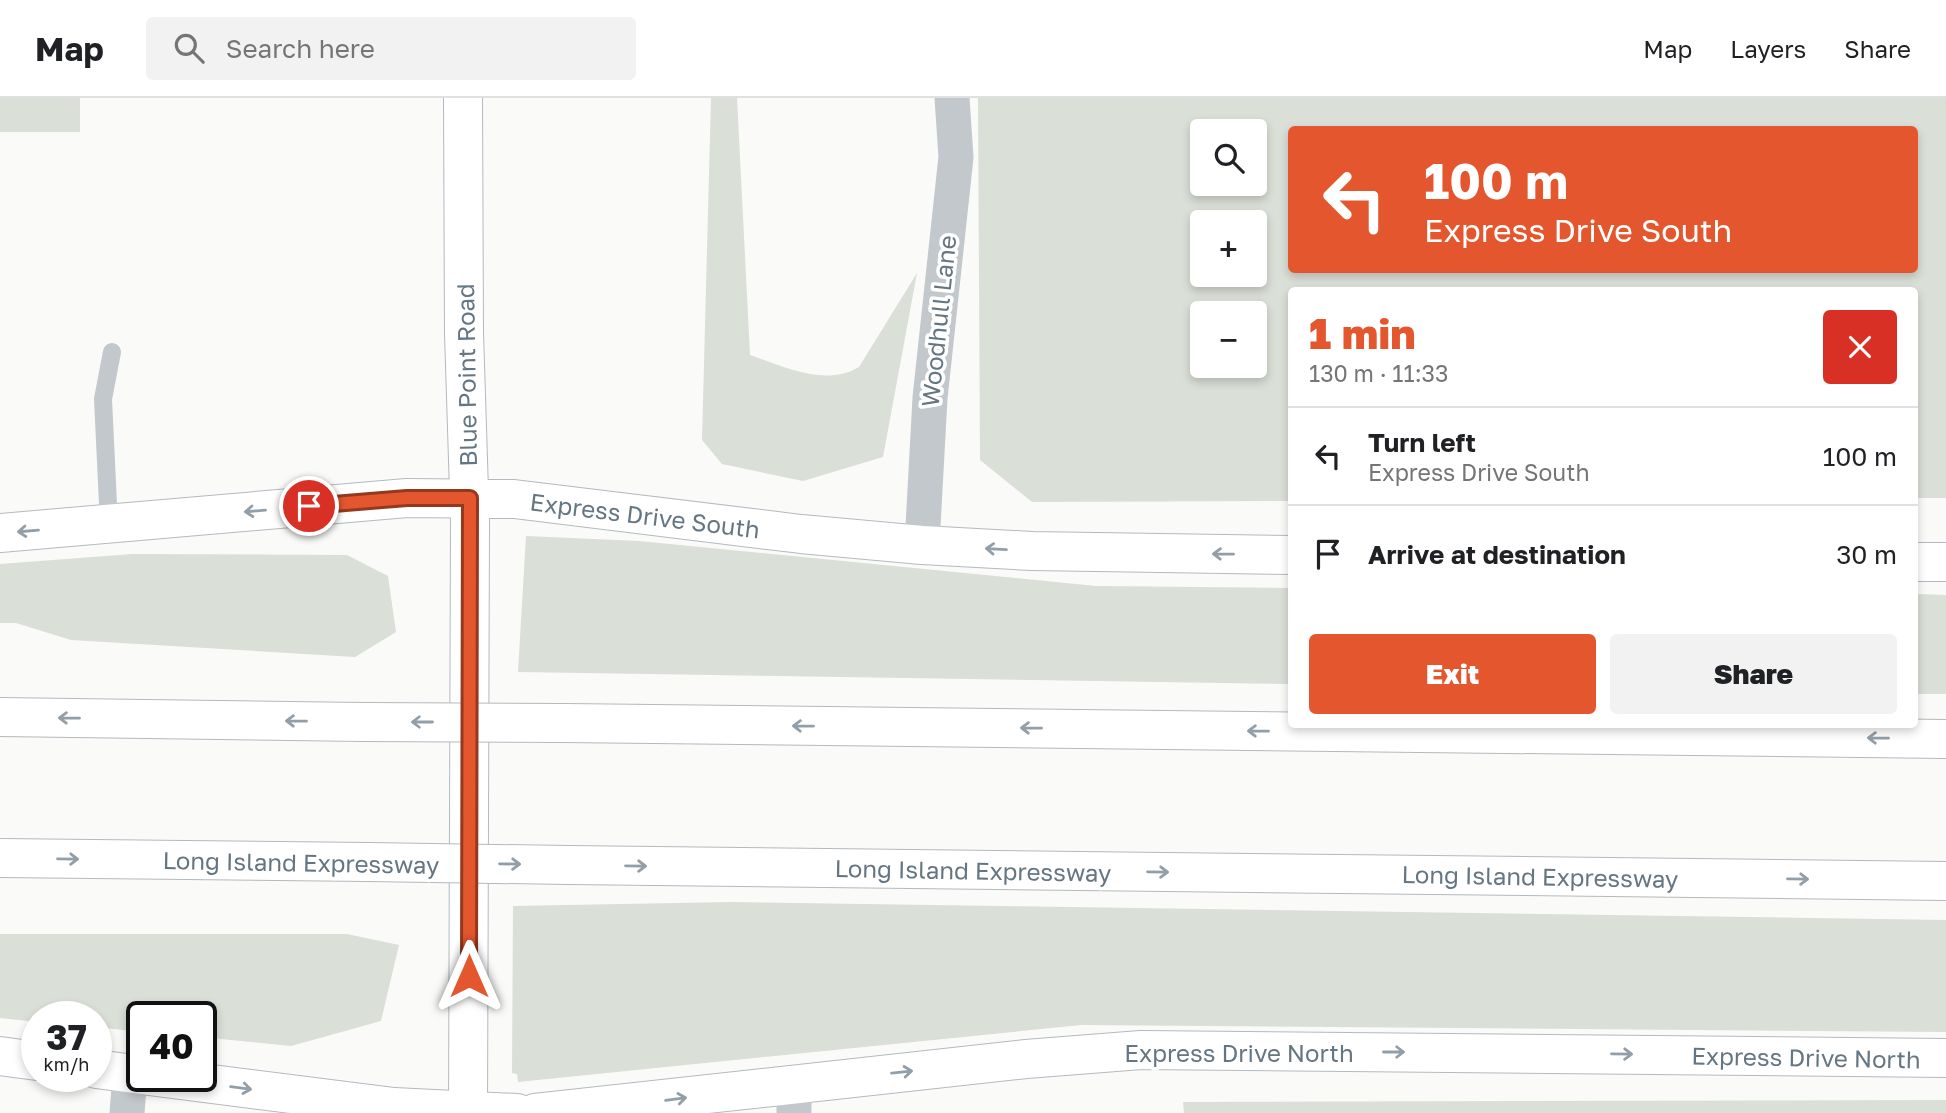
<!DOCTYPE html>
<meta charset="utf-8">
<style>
:root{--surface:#fff;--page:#f2f2f2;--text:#202124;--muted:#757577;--line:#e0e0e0;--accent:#e4572e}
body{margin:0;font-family:"Golos Text",sans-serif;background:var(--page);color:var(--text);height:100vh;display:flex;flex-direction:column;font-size:26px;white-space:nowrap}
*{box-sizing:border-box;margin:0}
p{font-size:23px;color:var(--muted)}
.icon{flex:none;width:38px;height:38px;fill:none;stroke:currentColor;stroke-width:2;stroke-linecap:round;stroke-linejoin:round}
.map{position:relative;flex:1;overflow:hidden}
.sheet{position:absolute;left:1288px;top:189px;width:630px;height:441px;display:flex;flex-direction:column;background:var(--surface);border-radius:7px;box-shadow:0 4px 10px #0003}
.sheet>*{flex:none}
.top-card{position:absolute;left:1288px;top:28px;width:630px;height:147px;border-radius:7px;box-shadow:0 4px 10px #0003;background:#e4572e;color:#fff;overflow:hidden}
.controls{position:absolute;left:1190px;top:21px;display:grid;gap:14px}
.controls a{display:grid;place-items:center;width:77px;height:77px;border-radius:7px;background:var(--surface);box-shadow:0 4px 10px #0003;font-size:35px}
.speed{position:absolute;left:21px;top:903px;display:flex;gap:14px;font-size:35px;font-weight:700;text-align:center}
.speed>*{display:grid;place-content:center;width:91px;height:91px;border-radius:50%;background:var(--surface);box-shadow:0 4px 10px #0003;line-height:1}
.speed small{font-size:18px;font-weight:400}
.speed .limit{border:4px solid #111;border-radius:10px;background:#fff;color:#111}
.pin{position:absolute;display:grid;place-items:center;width:60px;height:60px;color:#fff;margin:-30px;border:4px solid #fff;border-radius:50%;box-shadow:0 2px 7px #0007}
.me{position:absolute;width:77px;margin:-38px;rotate:0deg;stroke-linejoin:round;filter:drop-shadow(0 0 5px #0008)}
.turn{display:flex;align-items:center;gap:24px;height:147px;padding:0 21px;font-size:32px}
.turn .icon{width:91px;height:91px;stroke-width:2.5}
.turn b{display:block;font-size:49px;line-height:60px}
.round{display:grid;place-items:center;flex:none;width:74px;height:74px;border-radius:7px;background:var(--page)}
.head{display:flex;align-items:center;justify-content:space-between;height:119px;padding:0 21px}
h1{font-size:42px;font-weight:800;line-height:52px;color:var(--accent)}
.button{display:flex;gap:14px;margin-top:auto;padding:14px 21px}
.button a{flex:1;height:80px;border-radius:7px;background:var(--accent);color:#fff;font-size:28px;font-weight:800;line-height:80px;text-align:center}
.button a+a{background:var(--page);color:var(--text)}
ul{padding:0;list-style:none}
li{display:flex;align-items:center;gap:21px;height:98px;padding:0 21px;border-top:2px solid var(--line)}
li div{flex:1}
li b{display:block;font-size:26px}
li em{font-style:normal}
header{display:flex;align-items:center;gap:42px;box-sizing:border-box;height:98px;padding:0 35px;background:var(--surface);border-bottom:2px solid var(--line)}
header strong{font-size:33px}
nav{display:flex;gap:38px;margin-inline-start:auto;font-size:24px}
.search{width:490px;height:63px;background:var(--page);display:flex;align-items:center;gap:18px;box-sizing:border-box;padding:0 24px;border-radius:7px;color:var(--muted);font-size:26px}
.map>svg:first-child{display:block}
.green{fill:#dadfd7;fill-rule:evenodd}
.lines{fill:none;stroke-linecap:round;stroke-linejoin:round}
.secondary-casing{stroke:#b3babf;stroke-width:40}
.highway-casing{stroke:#b4b9bd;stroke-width:40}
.lane{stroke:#c3c8cc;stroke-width:18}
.street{stroke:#c3c8cc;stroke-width:35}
.secondary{stroke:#fff;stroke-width:38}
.highway{stroke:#fff;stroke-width:38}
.highway-bridge-casing{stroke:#b4b9bd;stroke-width:40;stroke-linecap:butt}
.highway-bridge{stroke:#fff;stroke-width:38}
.oneway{stroke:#939fa8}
.route-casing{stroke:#94391e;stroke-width:18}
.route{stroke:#e4572e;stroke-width:12}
.labels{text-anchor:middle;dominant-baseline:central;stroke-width:7;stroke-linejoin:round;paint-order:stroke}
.street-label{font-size:24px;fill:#657683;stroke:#fff}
</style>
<header>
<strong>Map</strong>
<div class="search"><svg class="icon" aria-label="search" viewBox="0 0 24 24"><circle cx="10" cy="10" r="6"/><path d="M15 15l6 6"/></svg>Search here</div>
<nav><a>Map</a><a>Layers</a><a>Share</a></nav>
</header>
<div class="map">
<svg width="1946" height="1015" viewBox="0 0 1946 1015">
<rect width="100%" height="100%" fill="#fafaf8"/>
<path class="green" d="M 0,0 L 80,0 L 80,34 L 0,34 Z
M 711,0 L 737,0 L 750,257 C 785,269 825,289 859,269 L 917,175 L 883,359 L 803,383 L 722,366 L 702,342 Z
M 978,0 L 1946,0 L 1946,400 L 1915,400 L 1914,192 L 1292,192 L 1291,403 L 1032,404 L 980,362 ZM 1292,32 L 1914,32 L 1914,172 L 1292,172 ZM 1202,33 L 1255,33 L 1255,86 L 1202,86 ZM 1202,124 L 1255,124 L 1255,177 L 1202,177 ZM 1202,215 L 1255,215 L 1255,268 L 1202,268 Z
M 526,438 L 639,443 L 1096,488 L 1291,490 L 1291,586 L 518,574 Z
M 132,456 L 347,457 L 388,478 L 396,534 L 355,559 L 71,542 L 16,525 L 0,525 L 0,466 Z
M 1915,496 L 1946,497 L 1946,596 L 1915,596 Z
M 731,804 L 1946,822 L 1946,934 L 1081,927 L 518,984 L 517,976 L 512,975 L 513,808 Z
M 0,836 L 347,836 L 399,847 L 381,923 L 291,948 L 201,939 L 201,919 L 142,919 L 142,934 L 96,929 L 96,919 L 37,919 L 37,924 L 0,920 Z
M 1946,1002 L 1946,1015 L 1184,1015 L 1183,1004 Z"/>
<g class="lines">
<g class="secondary-casing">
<path id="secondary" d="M 463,0 L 464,235 L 470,425 L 468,1015
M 0,435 L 407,400 L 514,401 L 801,436 L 922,447 L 1032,453 L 1292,457
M 1914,464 L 1946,464
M 0,958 L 37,963
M 96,971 L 142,977
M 149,978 L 394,1009 L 517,1015
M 535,1015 L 1026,961 L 1141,952 L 1946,960"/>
</g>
<g class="highway-casing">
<path id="highway" d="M 0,619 L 364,624
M 564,625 L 1946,641
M 0,760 L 368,764
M 568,767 L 1946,783"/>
</g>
<path class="lane" d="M 109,427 L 103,301 L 112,254"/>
<path class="street" d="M 922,447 L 930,300 L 956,59 L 952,0
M 794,986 L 794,1015
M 127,1015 L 130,976"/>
<use href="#secondary" class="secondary"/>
<use href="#highway" class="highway"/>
<g class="highway-bridge-casing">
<path id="highway-bridge" d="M 364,624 L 564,625
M 368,764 L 568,767"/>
</g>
<use href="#highway-bridge" class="highway-bridge"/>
</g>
<defs><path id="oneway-shaft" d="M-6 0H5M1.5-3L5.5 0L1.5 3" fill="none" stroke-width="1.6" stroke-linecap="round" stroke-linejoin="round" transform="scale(1.75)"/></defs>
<g class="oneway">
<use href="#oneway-shaft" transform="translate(255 413) rotate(175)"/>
<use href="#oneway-shaft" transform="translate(28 433) rotate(175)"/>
<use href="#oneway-shaft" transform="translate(996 451) rotate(-177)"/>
<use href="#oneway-shaft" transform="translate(1223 456) rotate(-179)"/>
<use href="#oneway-shaft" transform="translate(69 620) rotate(-179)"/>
<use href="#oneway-shaft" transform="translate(296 623) rotate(-179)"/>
<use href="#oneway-shaft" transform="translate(422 624) rotate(-180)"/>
<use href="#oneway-shaft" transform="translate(803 628) rotate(-179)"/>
<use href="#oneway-shaft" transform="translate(1031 630) rotate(-179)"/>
<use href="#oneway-shaft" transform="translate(1258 633) rotate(-179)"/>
<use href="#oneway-shaft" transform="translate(1878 640) rotate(-179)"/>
<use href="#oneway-shaft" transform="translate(68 761) rotate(1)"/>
<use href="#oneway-shaft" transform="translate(510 766) rotate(1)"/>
<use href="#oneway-shaft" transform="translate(636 768) rotate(1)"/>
<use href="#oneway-shaft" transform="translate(1158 774) rotate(1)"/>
<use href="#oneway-shaft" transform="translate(1798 781) rotate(1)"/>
<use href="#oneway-shaft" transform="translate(1394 954)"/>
<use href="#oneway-shaft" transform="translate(1622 956) rotate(1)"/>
<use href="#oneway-shaft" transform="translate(902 974) rotate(-6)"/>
<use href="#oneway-shaft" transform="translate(241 990) rotate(7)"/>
<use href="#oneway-shaft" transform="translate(676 1001) rotate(-7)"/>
</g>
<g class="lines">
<g class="route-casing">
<path id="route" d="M 309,408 L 407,400 L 470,400 L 469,878"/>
</g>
<use href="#route" class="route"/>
</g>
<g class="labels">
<g class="street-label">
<text transform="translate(938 223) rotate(-84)">Woodhull Lane</text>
<text transform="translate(466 277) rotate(-91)">Blue Point Road</text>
<text transform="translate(645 417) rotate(7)">Express Drive South</text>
<text transform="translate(301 764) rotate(1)">Long Island Expressway</text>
<text transform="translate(973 772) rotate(1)">Long Island Expressway</text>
<text transform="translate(1540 778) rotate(1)">Long Island Expressway</text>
<text x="1239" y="954">Express Drive North</text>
<text transform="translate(1806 959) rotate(1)">Express Drive North</text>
</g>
</g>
</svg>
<div class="controls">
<a><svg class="icon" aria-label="search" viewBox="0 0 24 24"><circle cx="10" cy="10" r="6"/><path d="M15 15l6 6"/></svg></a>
<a>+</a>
<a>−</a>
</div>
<div class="speed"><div>37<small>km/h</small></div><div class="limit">40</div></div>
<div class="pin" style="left:309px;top:408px;background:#d93025"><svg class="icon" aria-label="arrive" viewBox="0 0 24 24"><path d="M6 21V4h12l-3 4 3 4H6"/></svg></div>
<svg class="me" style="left:469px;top:878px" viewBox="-20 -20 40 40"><path d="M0-17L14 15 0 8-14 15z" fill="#e4572e" stroke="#fff" stroke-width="4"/></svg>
<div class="top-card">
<div class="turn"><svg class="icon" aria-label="left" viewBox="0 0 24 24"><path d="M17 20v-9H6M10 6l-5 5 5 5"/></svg><div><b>100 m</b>Express Drive South</div></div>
</div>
<section class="sheet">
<div class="head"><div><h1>1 min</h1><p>130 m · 11:33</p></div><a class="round" style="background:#d93025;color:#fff"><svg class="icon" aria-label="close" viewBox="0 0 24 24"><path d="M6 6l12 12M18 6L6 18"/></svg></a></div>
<ul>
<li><svg class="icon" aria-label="left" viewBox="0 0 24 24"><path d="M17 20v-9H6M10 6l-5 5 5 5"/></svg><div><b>Turn left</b><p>Express Drive South</p></div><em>100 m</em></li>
<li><svg class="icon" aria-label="arrive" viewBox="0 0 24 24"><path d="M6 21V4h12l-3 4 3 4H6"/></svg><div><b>Arrive at destination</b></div><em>30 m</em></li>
</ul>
<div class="button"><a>Exit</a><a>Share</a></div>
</section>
</div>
